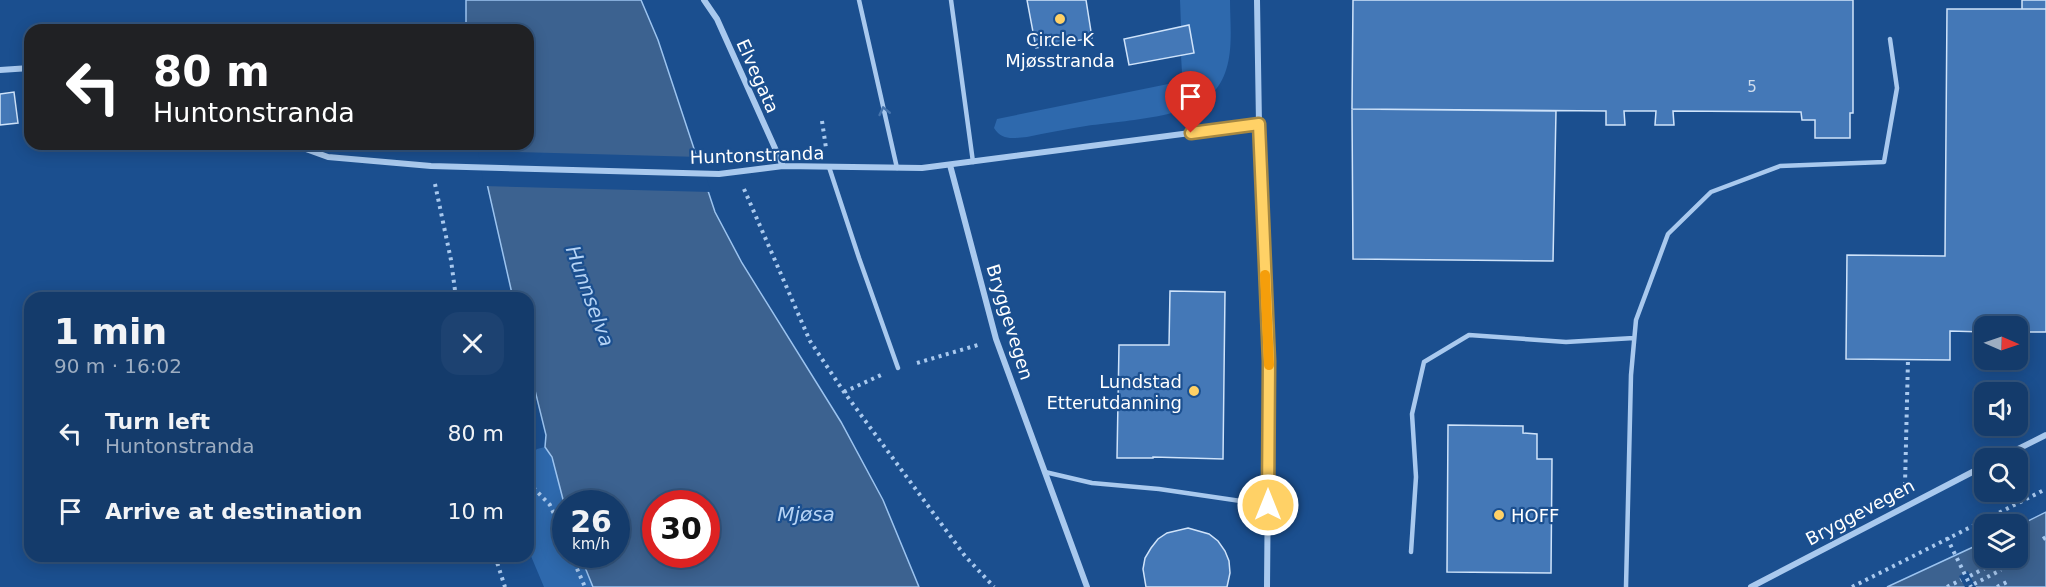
<!DOCTYPE html>
<meta charset="utf-8">
<style>
:root{--surface:#143b6b;--page:#1d4271;--text:#f1f3f6;--muted:#9dadc1;--line:#33557e}
body{margin:0;font-family:"DejaVu Sans",sans-serif;background:var(--page);color:var(--text);height:100vh;display:flex;flex-direction:column;font-size:22px;white-space:nowrap}
*{box-sizing:border-box;margin:0}
p{font-size:20px;color:var(--muted)}
.icon{flex:none;width:33px;height:33px;fill:none;stroke:currentColor;stroke-width:2;stroke-linecap:round;stroke-linejoin:round}
.map{position:relative;flex:1;overflow:hidden}
.side{position:absolute;left:24px;top:292px;width:510px;height:270px;display:flex;flex-direction:column;background:var(--surface);border-radius:18px;box-shadow:0 3px 15px #0003,0 0 0 2px var(--line)}
.side>*{flex:none}
.guide{position:absolute;left:24px;top:24px;width:510px;height:126px;border-radius:18px;box-shadow:0 3px 15px #0003,0 0 0 2px var(--line);background:#202124;color:#fff;overflow:hidden}
.needle{width:39px;rotate:92deg}
.buttons{position:absolute;left:1974px;top:316px;display:grid;gap:12px}
.buttons a{display:grid;place-items:center;width:54px;height:54px;border-radius:12px;background:var(--surface);box-shadow:0 3px 15px #0003,0 0 0 2px var(--line);font-size:30px}
.speed{position:absolute;left:552px;top:490px;display:flex;gap:12px;font-size:30px;font-weight:700;text-align:center}
.speed>*{display:grid;place-content:center;width:78px;height:78px;border-radius:50%;background:var(--surface);box-shadow:0 3px 15px #0003,0 0 0 2px var(--line);line-height:1}
.speed small{font-size:15px;font-weight:400}
.speed .limit{border:9px solid #d22;background:#fff;color:#111}
.pin{position:absolute;display:grid;place-items:center;width:51px;height:51px;color:#fff;margin:-62px -26px;border-radius:50% 50% 50% 0;rotate:-45deg;box-shadow:0 0 6px #0007}
.pin .icon{rotate:45deg}
.me{position:absolute;width:66px;margin:-33px;rotate:0deg;stroke-linejoin:round;filter:drop-shadow(0 0 4px #0008)}
.turn{display:flex;align-items:center;gap:21px;height:126px;padding:0 30px;font-size:27px}
.turn .icon{width:78px;height:78px;stroke-width:2.5}
.turn b{display:block;font-size:42px;line-height:51px}
.round{display:grid;place-items:center;flex:none;width:63px;height:63px;border-radius:18px;background:var(--page)}
.headline{display:flex;align-items:center;justify-content:space-between;height:102px;padding:0 30px}
h1{font-size:36px;font-weight:600;line-height:45px}
ul{padding:0;list-style:none}
li{display:flex;align-items:center;gap:18px;height:78px;padding:0 30px}
li div{flex:1}
li b{display:block;font-size:22px}
li em{font-style:normal}
.map>svg:first-child{display:block}
.green{fill:#2e69ad}
.water{fill:#3c6290;stroke:#9cc4f0;stroke-width:1.5;fill-rule:evenodd}
.pier{fill:#1b4f8f}
.building{fill:#4478b7;stroke:#cfe3fa;stroke-width:1.5}
.lines{fill:none;stroke-linecap:round;stroke-linejoin:round}
.path{stroke:#a9c9ee;stroke-width:4;stroke-dasharray:3 4.5;stroke-linecap:butt}
.lane{stroke:#a9c9ee;stroke-width:4.5}
.street{stroke:#a9c9ee;stroke-width:6}
.oneway{stroke:#4674ac}
.route-casing{stroke:#a68842;stroke-width:15}
.route{stroke:#ffd166;stroke-width:10}
.slow{stroke:#f59e0b;stroke-width:10}
.poi-dot{fill:#ffd166;stroke:#1b4f8f;stroke-width:2}
.labels{text-anchor:middle;dominant-baseline:central;stroke-width:4.5;stroke-linejoin:round;paint-order:stroke}
.number-label{font-size:15px;fill:#d0dded}
.poi-label{font-size:18px;fill:#fff;stroke:#1b4f8f}
.street-label{font-size:18px;fill:#fff;stroke:#1b4f8f}
.water-label{font-size:20px;font-style:italic;fill:#b5d3f5;stroke:#1b4f8f}
</style>
<div class="map">
<svg width="2046" height="587" viewBox="0 0 2046 587">
<rect width="100%" height="100%" fill="#1b4f8f"/>
<path class="green" d="M 1180,0 L 1230,0 C 1230,31 1236,68 1213,93 C 1191,118 1118,121 1086,126 C 1066,129 1046,133 1027,137 C 1013,138 1002,141 994,128 L 997,119 L 1178,82 L 1182,73 L 1181,55 L 1194,53 L 1189,25 L 1181,26 Z
M 545,447 C 566,477 565,519 566,555 L 580,555 L 593,587 L 544,587 L 528,549 L 528,457 L 537,449 Z"/>
<path class="water" d="M 466,0 L 641,0 L 658,40 L 715,212 L 742,263 L 841,422 L 883,500 L 919,587 L 593,587 L 580,555 L 616,555 L 616,504 L 566,504 L 565,507 L 552,457 L 545,447 L 546,435 L 528,362 L 528,298 L 513,298 L 478,144 L 528,144 L 528,30 L 466,30 ZM 656,504 L 706,504 L 706,555 L 656,555 Z
M 2046,512 L 2046,587 L 1887,587 L 1984,542 L 1984,558 L 2018,558 L 2018,526 Z"/>
<path class="pier" d="M 478,151 L 700,157 L 711,192 L 484,186 Z
M 1968,571 L 1970,576 L 1976,587 L 1965,587 L 1961,580 L 1959,576 Z"/>
<path class="building" d="M 1027,0 L 1086,0 L 1092,38 L 1036,48 Z
M 1353,0 L 1853,0 L 1853,113 L 1850,113 L 1850,138 L 1815,138 L 1815,120 L 1802,120 L 1801,112 L 1673,111 L 1674,125 L 1655,125 L 1656,111 L 1624,111 L 1625,125 L 1606,125 L 1606,111 L 1352,109 Z
M 2022,0 L 2046,0 L 2046,9 L 2022,9 Z
M 1947,9 L 2046,9 L 2046,332 L 2018,332 L 2018,327 L 1984,327 L 1984,332 L 1950,331 L 1950,360 L 1846,359 L 1847,255 L 1945,256 Z
M 1189,25 L 1194,53 L 1129,65 L 1124,39 Z
M 14,92 L 18,123 L 0,125 L 0,94 Z
M 1352,109 L 1556,111 L 1553,261 L 1353,259 Z
M 1170,291 L 1225,292 L 1223,459 L 1153,457 L 1153,458 L 1117,458 L 1119,345 L 1169,345 Z
M 1448,425 L 1523,426 L 1523,433 L 1537,434 L 1537,459 L 1552,459 L 1551,573 L 1447,572 Z
M 1188,528 L 1209,534 L 1218,541 L 1225,551 L 1229,561 L 1230,573 L 1227,587 L 1146,587 L 1143,569 L 1145,558 L 1151,548 L 1158,539 L 1167,533 Z"/>
<g class="lines">
<path class="path" d="M 822,121 L 826,148
M 435,184 L 451,260 L 456,298
M 744,189 L 810,341 L 844,392 L 965,556 L 994,587
M 917,363 L 978,345
M 844,392 L 881,375
M 528,482 L 550,505 L 566,541
M 1905,485 L 1908,359
M 1947,538 L 1971,587
M 2043,539 L 2046,537
M 571,555 L 585,587
M 495,556 L 505,587
M 1970,576 L 1998,561
M 1974,584 L 2001,570
M 1852,587 L 2046,489
M 1947,587 L 1961,580
M 1997,587 L 2007,582"/>
<path class="lane" d="M 859,0 L 897,168
M 951,0 L 973,162
M 829,167 L 859,258 L 898,368
M 1045,472 L 1092,483 L 1159,489 L 1268,505
M 1411,552 L 1416,477 L 1412,414 L 1424,362 L 1469,335 L 1566,342 L 1634,338
M 1626,587 L 1631,375 L 1636,320 L 1668,234 L 1711,192 L 1780,166 L 1884,162 L 1897,88 L 1890,39"/>
<path class="street" d="M 704,0 L 717,19 L 783,166
M 1257,0 L 1259,124 L 1269,361 L 1267,587
M 0,70 L 30,68
M 292,144 L 328,157 L 431,166 L 719,174 L 783,166 L 922,168 L 1259,124
M 950,165 L 996,339 L 1087,587
M 1998,459 L 2046,435
M 1751,587 L 1984,466"/>
</g>
<defs><path id="oneway-chevron" d="M-2-3.5L2.5 0L-2 3.5" fill="none" stroke-width="1.6" stroke-linecap="round" stroke-linejoin="round" transform="scale(1.5)"/></defs>
<use class="oneway" href="#oneway-chevron" transform="translate(884 111) rotate(-103)"/>
<g class="lines">
<g class="route-casing">
<path id="route" d="M 1191,133 L 1259,124 L 1269,361 L 1268,505"/>
</g>
<use href="#route" class="route"/>
<path class="slow" d="M 1265,275 L 1269,365"/>
</g>
<g class="poi-dot">
<circle cx="1060" cy="19" r="6"/>
<circle cx="1194" cy="391" r="6"/>
<circle cx="1499" cy="515" r="6"/>
</g>
<g class="labels">
<g class="number-label">
<text x="1752" y="87">5</text>
</g>
<g class="poi-label">
<text x="1060" y="39">Circle K<tspan x="1060" dy="21">Mjøsstranda</tspan></text>
<text x="1182" y="381" text-anchor="end">Lundstad<tspan x="1182" dy="21">Etterutdanning</tspan></text>
<text x="1511" y="515" text-anchor="start">HOFF</text>
</g>
<g class="street-label">
<text transform="translate(758 76) rotate(66)">Elvegata</text>
<text transform="translate(757 155) rotate(-2)">Huntonstranda</text>
<text transform="translate(1010 322) rotate(73)">Bryggevegen</text>
<text transform="translate(1860 512) rotate(-28)">Bryggevegen</text>
</g>
<g class="water-label">
<text transform="translate(590 296) rotate(70)">Hunnselva</text>
<text x="806" y="514">Mjøsa</text>
</g>
</g>
</svg>
<div class="buttons">
<a><svg class="needle" viewBox="-14 -14 28 28"><path d="M0-13l5 13h-10z" fill="#e53935"/><path d="M0 13l5-13h-10z" fill="#9dadc1"/></svg></a>
<a><svg class="icon" aria-label="sound" viewBox="0 0 24 24"><path d="M4 9h4l5-4v14l-5-4H4zM17 9q2 3 0 6"/></svg></a>
<a><svg class="icon" aria-label="search" viewBox="0 0 24 24"><circle cx="10" cy="10" r="6"/><path d="M15 15l6 6"/></svg></a>
<a><svg class="icon" aria-label="layers" viewBox="0 0 24 24"><path d="M12 4l9 5-9 5-9-5zM3 14l9 5 9-5"/></svg></a>
</div>
<div class="speed"><div>26<small>km/h</small></div><div class="limit">30</div></div>
<div class="pin" style="left:1191px;top:133px;background:#d93025"><svg class="icon" aria-label="arrive" viewBox="0 0 24 24"><path d="M6 21V4h12l-3 4 3 4H6"/></svg></div>
<svg class="me" style="left:1268px;top:505px" viewBox="-20 -20 40 40"><circle r="17" fill="#ffd166" stroke="#fff" stroke-width="3"/><path d="M0-11L8 9 0 5-8 9z" fill="#fff"/></svg>
<div class="guide">
<div class="turn"><svg class="icon" aria-label="left" viewBox="0 0 24 24"><path d="M17 20v-9H6M10 6l-5 5 5 5"/></svg><div><b>80 m</b>Huntonstranda</div></div>
</div>
<section class="side">
<div class="headline"><div><h1>1 min</h1><p>90 m · 16:02</p></div><a class="round"><svg class="icon" aria-label="close" viewBox="0 0 24 24"><path d="M6 6l12 12M18 6L6 18"/></svg></a></div>
<ul>
<li><svg class="icon" aria-label="left" viewBox="0 0 24 24"><path d="M17 20v-9H6M10 6l-5 5 5 5"/></svg><div><b>Turn left</b><p>Huntonstranda</p></div><em>80 m</em></li>
<li><svg class="icon" aria-label="arrive" viewBox="0 0 24 24"><path d="M6 21V4h12l-3 4 3 4H6"/></svg><div><b>Arrive at destination</b></div><em>10 m</em></li>
</ul>
</section>
</div>
